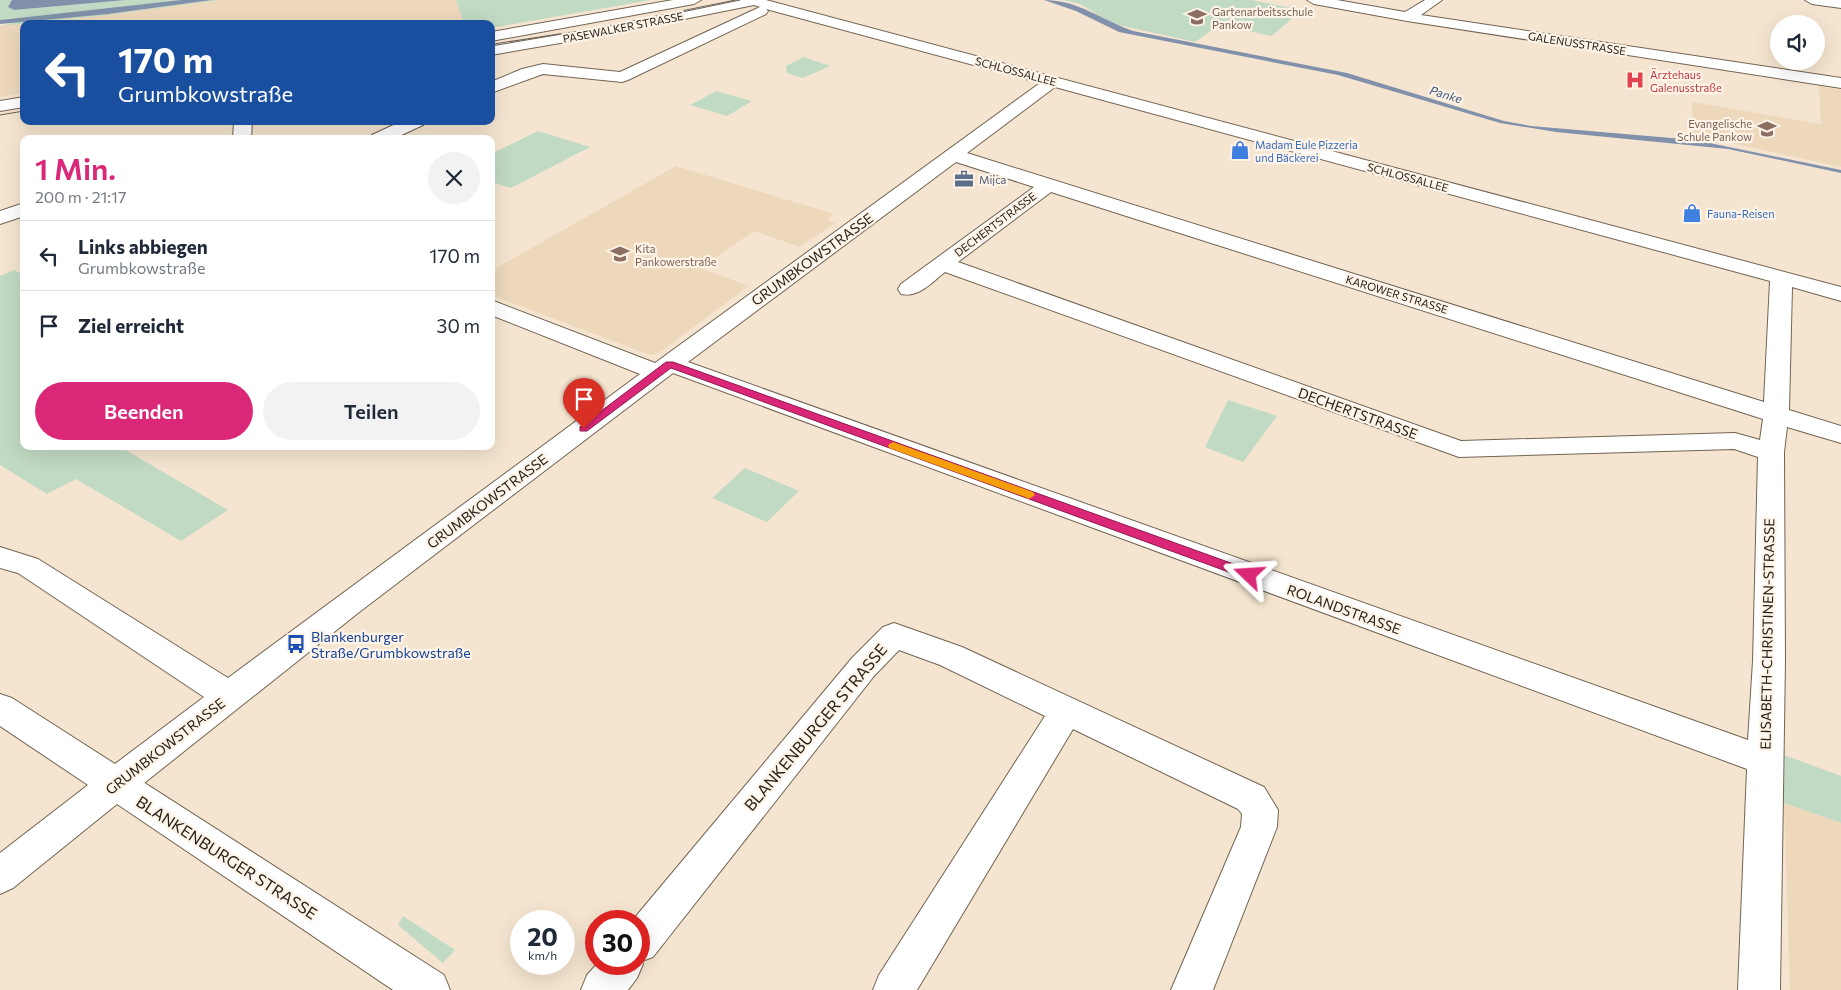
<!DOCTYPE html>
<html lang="de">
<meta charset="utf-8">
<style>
:root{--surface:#fff;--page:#f2f2f3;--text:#1f2937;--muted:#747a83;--line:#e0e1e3;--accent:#db2777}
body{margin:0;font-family:Commissioner,sans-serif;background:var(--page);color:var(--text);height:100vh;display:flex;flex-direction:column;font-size:19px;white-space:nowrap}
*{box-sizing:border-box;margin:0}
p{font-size:16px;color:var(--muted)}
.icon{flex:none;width:28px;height:28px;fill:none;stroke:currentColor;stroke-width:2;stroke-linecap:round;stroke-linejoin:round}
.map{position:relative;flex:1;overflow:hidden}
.side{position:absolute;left:20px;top:135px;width:475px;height:315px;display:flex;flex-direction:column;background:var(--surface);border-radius:10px;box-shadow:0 5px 20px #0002}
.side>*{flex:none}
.hud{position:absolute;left:20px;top:20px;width:475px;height:105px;border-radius:10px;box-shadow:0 5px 20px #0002;background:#1a4fa0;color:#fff;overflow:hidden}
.buttons{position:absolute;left:1770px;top:15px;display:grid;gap:10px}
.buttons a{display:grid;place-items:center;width:55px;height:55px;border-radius:50%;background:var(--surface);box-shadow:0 5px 20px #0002;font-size:25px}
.speed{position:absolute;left:510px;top:910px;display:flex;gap:10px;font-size:25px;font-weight:700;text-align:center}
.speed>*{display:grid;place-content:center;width:65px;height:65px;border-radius:50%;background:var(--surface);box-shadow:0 5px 20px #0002;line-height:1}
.speed small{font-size:12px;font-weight:400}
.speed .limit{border:8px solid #d22;background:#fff;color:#111}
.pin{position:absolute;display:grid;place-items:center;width:42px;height:42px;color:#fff;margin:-51px -21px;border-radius:50% 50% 50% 0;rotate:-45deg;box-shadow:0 0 5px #0007}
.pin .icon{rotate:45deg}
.me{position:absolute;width:55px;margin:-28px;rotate:290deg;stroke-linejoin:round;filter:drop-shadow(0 0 4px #0008)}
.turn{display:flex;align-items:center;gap:18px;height:105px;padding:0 15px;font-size:22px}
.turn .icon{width:65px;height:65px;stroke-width:2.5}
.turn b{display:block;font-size:35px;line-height:42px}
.round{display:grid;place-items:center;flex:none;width:52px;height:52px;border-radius:26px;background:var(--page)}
.head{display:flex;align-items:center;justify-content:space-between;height:85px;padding:0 15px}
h1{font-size:30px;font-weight:600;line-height:38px;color:var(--accent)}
.primary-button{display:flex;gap:10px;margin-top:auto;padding:10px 15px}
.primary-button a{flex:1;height:58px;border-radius:30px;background:var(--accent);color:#fff;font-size:20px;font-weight:600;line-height:58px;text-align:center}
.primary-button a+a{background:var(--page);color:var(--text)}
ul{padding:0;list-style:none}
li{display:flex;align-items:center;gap:15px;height:70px;padding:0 15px;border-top:1px solid var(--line)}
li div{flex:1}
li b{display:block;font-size:19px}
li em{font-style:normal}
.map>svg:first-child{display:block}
.built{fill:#edd8bc}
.green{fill:#c1dac3}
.water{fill:#8191ab}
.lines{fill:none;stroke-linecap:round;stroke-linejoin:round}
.street-casing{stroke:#726452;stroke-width:2}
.secondary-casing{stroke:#726452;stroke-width:2}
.street{fill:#fff;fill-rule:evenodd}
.secondary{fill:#fff;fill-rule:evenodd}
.tram{stroke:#6b6356;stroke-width:1}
.route{fill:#db2777;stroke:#8e194d}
.slow{fill:#f59e0b}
.labels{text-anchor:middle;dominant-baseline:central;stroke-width:4.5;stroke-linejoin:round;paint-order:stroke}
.far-education-label{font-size:11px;fill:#785e54;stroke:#fdf3e7;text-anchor:start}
.far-street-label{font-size:11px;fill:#27221a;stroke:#fdf3e7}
.far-health-label{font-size:11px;fill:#be3a42;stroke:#fdf3e7;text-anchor:start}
.far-shop-label{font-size:11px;fill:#366cbe;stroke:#fdf3e7;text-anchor:start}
.far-service-label{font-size:11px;fill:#4e5e75;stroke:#fdf3e7;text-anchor:start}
.far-water-label{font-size:12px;font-style:italic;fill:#3c557e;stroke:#fdf3e7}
.street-label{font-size:14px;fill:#27221a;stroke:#fdf3e7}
.transit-label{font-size:14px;fill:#164399;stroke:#fdf3e7;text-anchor:start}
.near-street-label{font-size:16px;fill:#27221a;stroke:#fdf3e7}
</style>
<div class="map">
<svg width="1841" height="990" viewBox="0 0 1841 990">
<rect width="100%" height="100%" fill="#f5e5d0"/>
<path class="built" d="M 220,0 L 456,0 L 464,24 L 24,24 L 24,93 L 0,97 L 0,26 L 108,15 Z
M 1819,86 L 1841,90 L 1841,167 L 1693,135 L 1692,102 L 1821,124 Z
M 676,166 L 834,214 L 827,220 L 835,223 L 800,247 L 754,231 L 700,268 L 749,286 L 659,353 L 650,355 L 491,295 L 491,271 Z
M 1784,803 L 1841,823 L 1841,990 L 1790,990 Z"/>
<path class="green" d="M 0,0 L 12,0 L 9,7 L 14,10 L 126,0 L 181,0 L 0,20 Z
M 212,0 L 220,0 L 108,15 L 0,26 L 25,20 L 108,14 Z
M 456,0 L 651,0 L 491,28 L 491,24 L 464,24 Z
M 1063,0 L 1251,0 L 1302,10 L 1272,36 L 1219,25 L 1195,42 L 1114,24 L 1080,4 Z
M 804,57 L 830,66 L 803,78 L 787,73 L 786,66 Z
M 716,91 L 752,101 L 727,116 L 690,105 Z
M 538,131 L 590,147 L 511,188 L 491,182 L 491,154 Z
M 14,270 L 24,275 L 24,446 L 129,446 L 124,449 L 228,510 L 181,541 L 76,479 L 47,494 L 0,465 L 0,276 Z
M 1228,400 L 1277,416 L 1243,462 L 1205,447 Z
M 745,468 L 799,491 L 767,522 L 712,498 Z
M 1784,755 L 1841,776 L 1841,823 L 1784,803 Z
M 403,916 L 455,950 L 443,963 L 398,925 Z"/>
<path class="water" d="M 12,0 L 126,0 L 14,10 L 8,7 Z
M 181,0 L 212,0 L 108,14 L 0,24 L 0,20 Z
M 1044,0 C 1079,0 1101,20 1133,31 L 1347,73 L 1504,121 L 1531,126 L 1695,140 L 1841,170 L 1841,173 L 1728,149 L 1556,132 L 1500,123 L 1338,75 L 1119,32 L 1076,11 Z"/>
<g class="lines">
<g class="street-casing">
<path id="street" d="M 738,0 L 766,0 L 1841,287 L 1841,301 L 1792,287 L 1789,410 L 1841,426 L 1841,443 L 1787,427 L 1784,452 L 1785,661 L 1780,990 L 1738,990 L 1747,769 L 673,373 L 358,613 L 129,795 L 116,799 L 103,795 L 98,784 L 103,773 L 204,697 L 18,573 L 0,568 L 0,547 L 38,559 L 228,678 L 640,374 L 491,315 L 491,300 L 655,363 L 1040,83 L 766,9 L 768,11 L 766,14 L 628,80 L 622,82 L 543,74 L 491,93 L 491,82 L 522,69 L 543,64 L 620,72 L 760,7 L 754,5 L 595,37 L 491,55 L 491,45 L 595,29 ZM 1055,87 L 1770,281 L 1764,402 L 967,153 ZM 956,162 L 1034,187 L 901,284 L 898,289 L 901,294 C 919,298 932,282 945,272 L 1459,457 L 1734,449 L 1758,457 L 1753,661 L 1748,740 L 688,362 ZM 1051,192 L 1763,419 L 1760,440 L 1735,433 L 1461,441 L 958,262 Z
M 1307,0 L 1337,0 L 1405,12 L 1425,0 L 1442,0 L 1421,15 L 1841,78 L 1841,88 L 1407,21 L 1314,4 Z
M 1805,0 L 1841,0 L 1841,8 L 1812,4 Z
M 234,121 L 252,121 L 251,139 L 233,139 Z
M 402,121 L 425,121 L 423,125 L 393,139 L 369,139 L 372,135 Z
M 24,203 L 24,216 L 0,224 L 0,211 Z
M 894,623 L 962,647 L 1264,787 L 1278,810 L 1277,827 L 1213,990 L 1171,990 L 1241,827 L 1242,814 L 1238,809 L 1073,729 L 917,990 L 873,990 L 879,975 L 1045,716 L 940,665 L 899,650 L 874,676 L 653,957 L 642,961 L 643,964 L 637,978 L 628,990 L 581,990 L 587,975 L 597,964 L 639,964 L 639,921 L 632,921 L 852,658 L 883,627 Z"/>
</g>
<g class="secondary-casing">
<path id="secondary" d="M 673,0 L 701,0 L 694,4 L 491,41 L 491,32 Z
M 24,97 L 24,107 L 0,111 L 0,101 Z
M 0,694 L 12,698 L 444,975 L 450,990 L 393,990 L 117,804 L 13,888 L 0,894 L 0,853 L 88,785 L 0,726 Z"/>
</g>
<use href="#street" class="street"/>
<use href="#secondary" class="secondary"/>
<path class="tram" d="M 491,46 L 639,21 L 740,0
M 0,115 L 24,111"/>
</g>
<path class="route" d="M 666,362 L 673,362 L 1253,571 L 1255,575 L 1253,578 L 1245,578 L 671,368 L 587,431 L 580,431 L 580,427 Z"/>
<path class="slow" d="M 893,442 L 1033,492 L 1035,495 L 1029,499 L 1025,497 L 889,448 L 888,445 Z"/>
<defs>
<g id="school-bare" transform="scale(1.5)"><path d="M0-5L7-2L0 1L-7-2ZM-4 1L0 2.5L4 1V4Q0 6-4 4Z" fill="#8d6e63" stroke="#fdf3e7" stroke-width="2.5" paint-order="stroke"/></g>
<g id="hospital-bare" transform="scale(1.5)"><path d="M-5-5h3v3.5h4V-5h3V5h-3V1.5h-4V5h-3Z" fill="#e0444e" stroke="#fdf3e7" stroke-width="2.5" paint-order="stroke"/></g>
<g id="shop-bare" transform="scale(1.5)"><path d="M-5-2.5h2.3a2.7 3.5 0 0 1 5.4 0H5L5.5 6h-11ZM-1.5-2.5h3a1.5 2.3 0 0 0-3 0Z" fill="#3f7fe0" stroke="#fdf3e7" stroke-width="2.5" paint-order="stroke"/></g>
<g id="office-bare" transform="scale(1.5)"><path d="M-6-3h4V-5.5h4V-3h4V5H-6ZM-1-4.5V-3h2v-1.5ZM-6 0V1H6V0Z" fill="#5c6f8a" stroke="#fdf3e7" stroke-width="2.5" paint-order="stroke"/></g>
<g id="bus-bare" transform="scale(1.5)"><path d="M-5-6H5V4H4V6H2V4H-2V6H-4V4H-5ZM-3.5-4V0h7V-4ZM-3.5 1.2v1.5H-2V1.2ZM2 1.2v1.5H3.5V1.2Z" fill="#1a4fb4" stroke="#fdf3e7" stroke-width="2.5" paint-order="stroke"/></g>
</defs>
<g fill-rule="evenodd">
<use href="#school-bare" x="1197" y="17"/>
<use href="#hospital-bare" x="1635" y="80"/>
<use href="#school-bare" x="1767" y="129"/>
<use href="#shop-bare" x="1240" y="150"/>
<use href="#office-bare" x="964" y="179"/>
<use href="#shop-bare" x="1692" y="213"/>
<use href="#school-bare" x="620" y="254"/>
<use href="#bus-bare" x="296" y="644"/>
</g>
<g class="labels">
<g class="far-education-label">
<text x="1212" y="11">Gartenarbeitsschule<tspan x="1212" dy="13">Pankow</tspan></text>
<text x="1752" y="123" text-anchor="end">Evangelische<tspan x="1752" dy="13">Schule Pankow</tspan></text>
<text x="635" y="248">Kita<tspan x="635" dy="13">Pankowerstraße</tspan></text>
</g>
<g class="far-street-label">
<text transform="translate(623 27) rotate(-11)">PASEWALKER STRASSE</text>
<text transform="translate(1577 43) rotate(9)">GALENUSSTRASSE</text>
<text transform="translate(1016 71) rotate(15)">SCHLOSSALLEE</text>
<text transform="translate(1408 177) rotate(15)">SCHLOSSALLEE</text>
<text transform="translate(995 224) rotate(-37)">DECHERTSTRASSE</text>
<text transform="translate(1397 294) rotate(17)">KAROWER STRASSE</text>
</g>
<g class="far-health-label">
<text x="1650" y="74">Ärztehaus<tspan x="1650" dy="13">Galenusstraße</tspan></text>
</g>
<g class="far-shop-label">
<text x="1255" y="144">Madam Eule Pizzeria<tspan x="1255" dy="13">und Bäckerei</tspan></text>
<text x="1707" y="213">Fauna-Reisen</text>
</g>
<g class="far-service-label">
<text x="979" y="179">Mijca</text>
</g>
<g class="far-water-label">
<text transform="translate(1446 94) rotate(17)">Panke</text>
</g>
<g class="street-label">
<text transform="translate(812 259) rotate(-36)">GRUMBKOWSTRASSE</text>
<text transform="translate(1358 413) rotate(20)">DECHERTSTRASSE</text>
<text transform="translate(487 501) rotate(-37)">GRUMBKOWSTRASSE</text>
<text transform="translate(1344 609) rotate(20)">ROLANDSTRASSE</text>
<text transform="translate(1767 634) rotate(-89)">ELISABETH-CHRISTINEN-STRASSE</text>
<text transform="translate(165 746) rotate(-38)">GRUMBKOWSTRASSE</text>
</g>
<g class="transit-label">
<text x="311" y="636">Blankenburger<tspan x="311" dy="16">Straße/Grumbkowstraße</tspan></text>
</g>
<g class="near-street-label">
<text transform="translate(815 727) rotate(-50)">BLANKENBURGER STRASSE</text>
<text transform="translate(227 857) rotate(33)">BLANKENBURGER STRASSE</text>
</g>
</g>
</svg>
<div class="buttons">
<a><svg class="icon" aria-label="sound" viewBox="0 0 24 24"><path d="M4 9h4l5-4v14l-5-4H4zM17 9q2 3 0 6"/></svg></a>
</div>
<div class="speed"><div>20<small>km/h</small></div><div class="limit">30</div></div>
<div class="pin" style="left:584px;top:429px;background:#d93025"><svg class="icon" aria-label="arrive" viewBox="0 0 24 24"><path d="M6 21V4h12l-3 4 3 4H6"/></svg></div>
<svg class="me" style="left:1249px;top:575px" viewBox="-20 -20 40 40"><path d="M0-17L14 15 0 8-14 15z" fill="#db2777" stroke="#fff" stroke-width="4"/></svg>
<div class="hud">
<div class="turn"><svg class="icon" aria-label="left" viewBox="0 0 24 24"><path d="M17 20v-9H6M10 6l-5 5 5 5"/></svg><div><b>170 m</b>Grumbkowstraße</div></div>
</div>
<section class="side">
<div class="head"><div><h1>1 Min.</h1><p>200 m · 21:17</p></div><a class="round"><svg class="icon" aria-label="close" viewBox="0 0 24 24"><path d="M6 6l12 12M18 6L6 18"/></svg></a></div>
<ul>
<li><svg class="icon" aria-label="left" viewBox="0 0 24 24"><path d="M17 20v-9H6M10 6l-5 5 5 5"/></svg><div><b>Links abbiegen</b><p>Grumbkowstraße</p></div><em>170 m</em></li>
<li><svg class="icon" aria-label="arrive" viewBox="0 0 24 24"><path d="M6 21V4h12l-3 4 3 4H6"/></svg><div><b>Ziel erreicht</b></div><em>30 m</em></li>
</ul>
<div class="primary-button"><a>Beenden</a><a>Teilen</a></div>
</section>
</div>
